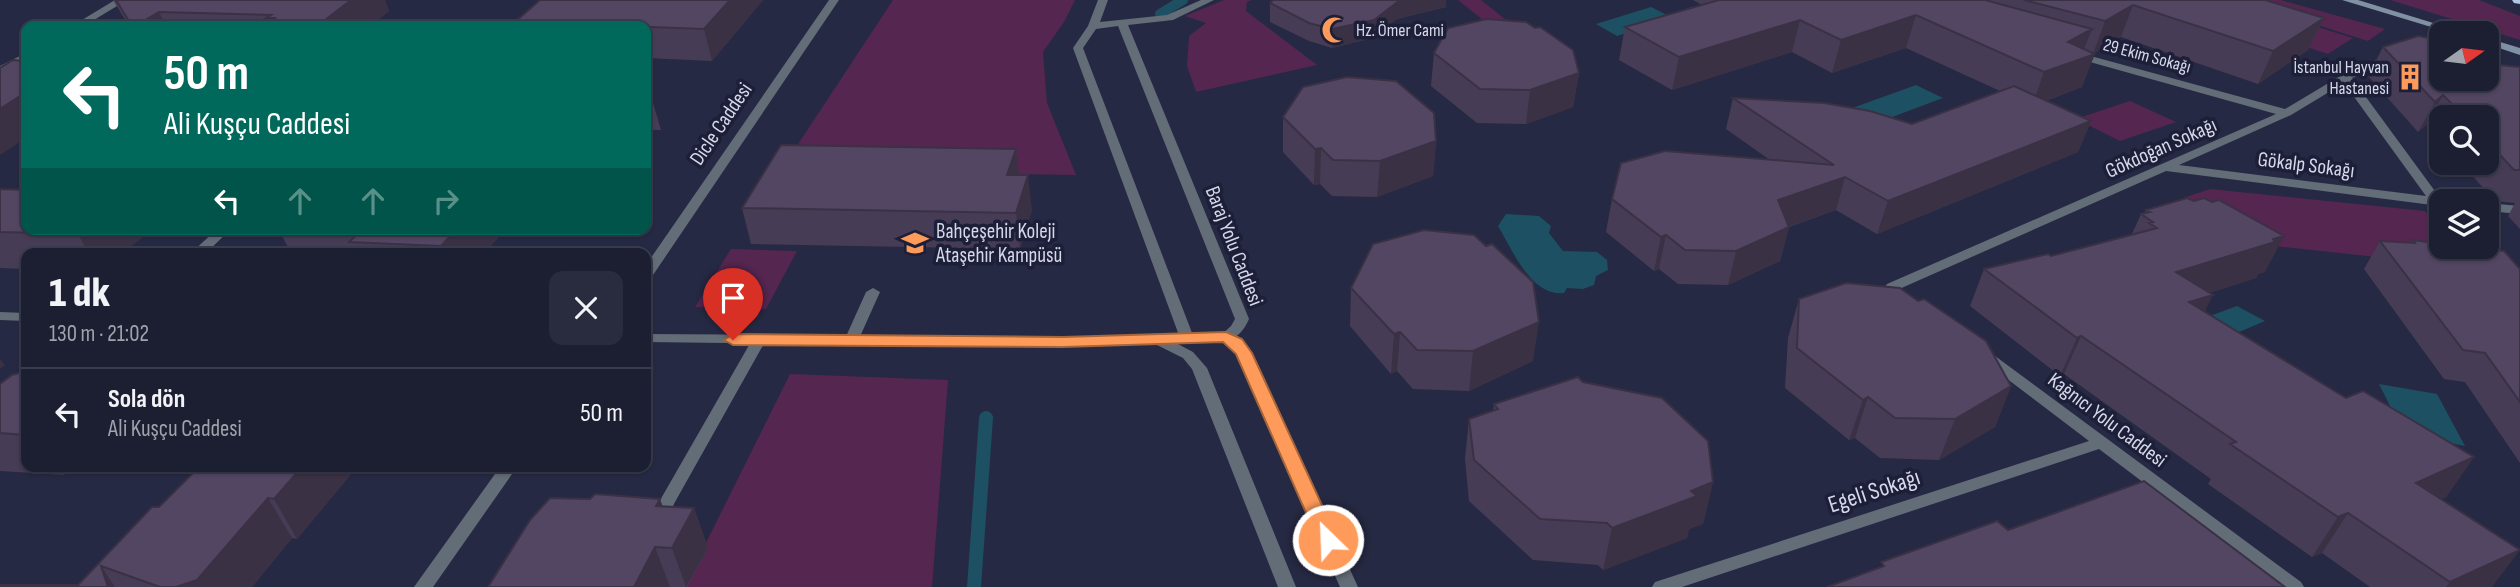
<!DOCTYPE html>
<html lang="tr">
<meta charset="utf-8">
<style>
:root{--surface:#1c1f32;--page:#292c3e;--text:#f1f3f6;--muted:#a0a2ac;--line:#3a3d4d}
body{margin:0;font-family:"Sofia Sans Condensed",sans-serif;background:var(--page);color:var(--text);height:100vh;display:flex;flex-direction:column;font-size:26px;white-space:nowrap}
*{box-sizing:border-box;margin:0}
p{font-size:23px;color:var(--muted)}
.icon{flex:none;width:38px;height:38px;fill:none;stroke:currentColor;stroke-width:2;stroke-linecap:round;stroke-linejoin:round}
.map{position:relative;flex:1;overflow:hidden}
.details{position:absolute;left:21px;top:248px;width:630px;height:224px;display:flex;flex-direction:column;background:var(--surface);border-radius:14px;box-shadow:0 2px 5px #0004,0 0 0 2px var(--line)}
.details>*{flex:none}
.top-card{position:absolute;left:21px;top:21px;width:630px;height:214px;border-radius:14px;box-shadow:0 2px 5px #0004,0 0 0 2px var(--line);background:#00695c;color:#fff;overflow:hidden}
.needle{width:46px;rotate:76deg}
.controls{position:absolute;left:2429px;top:21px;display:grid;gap:14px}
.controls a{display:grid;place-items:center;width:70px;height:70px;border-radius:14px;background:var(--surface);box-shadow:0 2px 5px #0004,0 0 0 2px var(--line);font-size:35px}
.pin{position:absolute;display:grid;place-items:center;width:60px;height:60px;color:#fff;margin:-72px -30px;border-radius:50% 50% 50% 0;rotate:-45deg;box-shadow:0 0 7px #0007}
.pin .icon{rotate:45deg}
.me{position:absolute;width:77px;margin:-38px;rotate:336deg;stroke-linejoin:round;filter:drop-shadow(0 0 5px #0008)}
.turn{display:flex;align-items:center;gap:24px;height:147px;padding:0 28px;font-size:32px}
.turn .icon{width:91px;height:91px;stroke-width:2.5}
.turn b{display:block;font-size:49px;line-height:60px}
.lanes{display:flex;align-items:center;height:66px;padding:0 28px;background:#0003;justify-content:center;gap:35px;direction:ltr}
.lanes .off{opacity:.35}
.round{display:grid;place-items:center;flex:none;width:74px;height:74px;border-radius:14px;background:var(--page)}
.overview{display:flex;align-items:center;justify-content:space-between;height:119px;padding:0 28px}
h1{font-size:42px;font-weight:800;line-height:52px}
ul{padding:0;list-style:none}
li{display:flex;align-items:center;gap:21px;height:91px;padding:0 28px;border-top:2px solid var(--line)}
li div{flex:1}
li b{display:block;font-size:26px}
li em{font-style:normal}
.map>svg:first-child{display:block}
.green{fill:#552650}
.water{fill:#1c5062}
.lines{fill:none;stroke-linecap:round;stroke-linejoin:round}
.stream-far1{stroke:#1c5062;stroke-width:10}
.stream{stroke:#1c5062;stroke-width:14}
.service{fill:#636d78;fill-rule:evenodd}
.minor{fill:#636d78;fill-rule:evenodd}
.tertiary{fill:#636d78;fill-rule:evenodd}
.secondary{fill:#8191a4;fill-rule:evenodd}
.motorway{fill:#aec7e4;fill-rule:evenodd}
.wall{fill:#473c55}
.shaded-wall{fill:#3a3145}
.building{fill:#534663;stroke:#3a3145;stroke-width:2}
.route{fill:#ff9b5a;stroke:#a6653a;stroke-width:2}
.labels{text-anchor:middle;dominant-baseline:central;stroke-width:7;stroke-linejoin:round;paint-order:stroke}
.far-poi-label{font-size:18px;fill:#d5d8ea;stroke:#1d1f38;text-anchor:start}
.far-street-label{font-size:18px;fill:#d5d8ea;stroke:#1d1f38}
.street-label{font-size:21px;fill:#d5d8ea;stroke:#1d1f38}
.poi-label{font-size:21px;fill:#d5d8ea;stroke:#1d1f38;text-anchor:start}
.near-street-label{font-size:24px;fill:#d5d8ea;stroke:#1d1f38}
</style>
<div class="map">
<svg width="2520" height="587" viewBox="0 0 2520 587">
<rect width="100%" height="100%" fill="#262943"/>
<path class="green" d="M 893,0 L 1075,0 L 1064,22 L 1043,52 L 1047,103 L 1076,175 L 781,170 Z
M 1224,0 L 1251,0 L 1247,2 L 1246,11 L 1317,65 L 1196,92 L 1187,66 L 1189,36 L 1206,23 L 1185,16 Z
M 1458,0 L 1481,0 L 1515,27 L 1494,29 Z
M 2231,0 L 2353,38 L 2328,54 L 2199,12 Z
M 2237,0 L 2281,0 L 2385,29 L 2368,41 Z
M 2390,0 L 2479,0 L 2520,16 L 2520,40 Z
M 2130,101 L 2176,122 L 2120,141 L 2076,119 Z
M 2210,189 L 2425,211 L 2441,231 L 2441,247 L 2471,267 L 2264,245 L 2183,198 Z
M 731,249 L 797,251 L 766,309 L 695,307 Z
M 790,374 L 948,380 L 932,587 L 684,587 Z"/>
<path class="water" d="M 1651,7 L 1673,18 L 1617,36 L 1596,24 Z
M 1916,85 L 1943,98 L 1871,125 L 1844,111 Z
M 1506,214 L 1539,216 L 1551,226 L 1549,233 L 1563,251 L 1597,252 L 1607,260 L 1608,270 L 1596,276 L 1594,285 L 1583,289 L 1567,288 L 1564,293 C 1531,297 1512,249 1498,226 Z
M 2237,306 L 2265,321 L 2225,338 L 2196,321 Z
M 2379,384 L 2437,394 L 2465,446 L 2404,434 Z"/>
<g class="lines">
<path class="stream-far1" d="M 1160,14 L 1183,0"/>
<path class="stream" d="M 974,587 L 986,418"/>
<path class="service" d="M 217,229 L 231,229 L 205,254 L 190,254 Z
M 873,288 L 880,292 L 858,341 L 856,344 L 846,344 L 844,341 L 866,292 Z
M 759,335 L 766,340 L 675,502 L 673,506 L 667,508 L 661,506 L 659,502 L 752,340 Z"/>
<path class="minor" d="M 829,0 L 839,0 L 651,278 L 646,279 L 646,265 Z
M 1098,0 L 1108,0 L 1100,22 L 1167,15 L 1201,0 L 1214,0 L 1173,20 L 1128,25 L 1249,319 C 1244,330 1238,338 1226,341 L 1219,337 L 1231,326 L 1235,319 L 1118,26 L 1096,29 L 1083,48 L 1194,338 L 1187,342 L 1180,338 L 1073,48 L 1088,26 Z
M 2441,32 L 2445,33 L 2441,33 L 2441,39 L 2417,49 L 2412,46 Z
M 2076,52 L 2285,109 L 2342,75 L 2388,55 L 2396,55 L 2396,59 L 2352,78 L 2440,198 L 2447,201 L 2441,201 L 2441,207 L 2438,208 L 2432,205 L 2166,171 L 1897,290 L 1887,290 L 1885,287 L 1887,284 L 2276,114 L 2072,57 L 2072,53 ZM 2344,83 L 2426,196 L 2179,165 L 2291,115 Z
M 2487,203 L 2520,206 L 2520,214 L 2487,211 Z
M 1986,351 L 1991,353 L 2301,582 L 2304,587 L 2282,587 L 2099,449 L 1682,587 L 1652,587 L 1655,582 L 2089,441 L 1981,359 L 1979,356 Z
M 500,467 L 517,467 L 433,587 L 414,587 Z"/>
<path class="tertiary" d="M 115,0 L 127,0 L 84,26 L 72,26 Z
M 26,53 L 26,60 L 0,74 L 0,66 Z
M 0,312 L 26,313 L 26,321 L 0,320 Z
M 1226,333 L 1241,340 L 1251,353 L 1358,587 L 1340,587 L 1237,354 L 1223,342 L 1176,343 L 1193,352 L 1207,368 L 1296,587 L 1278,587 L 1192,369 L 1183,358 L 1155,344 L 1063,347 L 646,342 L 646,334 L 1063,337 Z"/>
<path class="secondary" d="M 2342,0 L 2358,0 L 2466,33 L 2451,33 Z
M 2487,38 L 2520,48 L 2520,55 L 2487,44 Z"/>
<path class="motorway" d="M 2512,0 L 2520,0 L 2520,4 L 2514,3 Z"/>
</g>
<path class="wall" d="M 113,0 L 385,0 L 389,11 L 370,26 L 129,26 Z
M 763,0 L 712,61 L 646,58 L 646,26 L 517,26 L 515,22 Z
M 1273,0 L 1446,0 L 1446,7 L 1397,19 L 1373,38 L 1332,48 L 1309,41 L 1270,22 L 1270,3 Z
M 1693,0 L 2265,0 L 2324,18 L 2308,50 L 2258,84 L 2121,37 L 2094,53 L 2082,87 L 2046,101 L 2091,121 L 2078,152 L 1877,234 L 1836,210 L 1789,227 L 1780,261 L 1728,285 L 1678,284 L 1659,269 L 1654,271 L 1606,232 L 1612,199 L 1770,160 L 1726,129 L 1733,98 L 1912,124 L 2000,91 L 1906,48 L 1832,73 L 1792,52 L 1672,90 L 1619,60 L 1625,27 L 1702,5 Z
M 2383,47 L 2489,64 L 2520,67 L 2520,229 L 2508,216 L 2515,203 L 2495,201 L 2461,163 L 2487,163 L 2487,117 L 2441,117 L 2441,141 L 2427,124 L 2418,132 L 2368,76 Z
M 1434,53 L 1579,73 L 1573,107 L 1526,124 L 1477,123 L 1431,86 Z
M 646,93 L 651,96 L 661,130 L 648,130 L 646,133 Z
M 1283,117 L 1436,141 L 1433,176 L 1377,197 L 1332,196 L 1320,184 L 1314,185 L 1283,152 Z
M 1016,149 L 1019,175 L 1032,210 L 1020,249 L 751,244 L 742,208 Z
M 0,189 L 26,229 L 153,229 L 121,254 L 26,254 L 26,269 L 0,268 Z
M 2146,210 L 2265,272 L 2258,274 L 2256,278 L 2209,293 L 2205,312 L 2346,398 L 2474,457 L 2446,497 L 2441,499 L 2492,587 L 2370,587 L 2322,553 L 2312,557 L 2208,484 L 2211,479 L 2064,374 L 2060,376 L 1970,306 L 1984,269 L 2051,256 L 2132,234 L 2141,214 L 2144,214 Z
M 278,229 L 495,229 L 498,238 L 483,254 L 292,254 Z
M 2413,240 L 2520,269 L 2520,463 L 2465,382 L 2444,379 L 2364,269 L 2380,241 L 2411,243 Z
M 1351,288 L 1533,361 L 1469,391 L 1413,389 L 1397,371 L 1391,374 L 1350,326 Z
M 1799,299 L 1918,301 L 2011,386 L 1995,427 L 1939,460 L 1880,458 L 1855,438 L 1849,440 L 1785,388 L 1788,338 Z
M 26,371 L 26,467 L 73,467 L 64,475 L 0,471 L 0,384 Z
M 1583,382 L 1713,482 L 1703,524 L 1689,529 L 1687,538 L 1603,570 L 1598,565 L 1533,560 L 1469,501 L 1465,459 L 1469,419 L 1493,411 L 1494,404 Z
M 357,467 L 297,539 L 292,538 L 252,587 L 0,587 L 78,585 L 159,507 Z
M 590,499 L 660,499 L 662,506 L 694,508 L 708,548 L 687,587 L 488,587 Z"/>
<path class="shaded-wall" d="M 351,0 L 385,0 L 389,11 L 370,26 L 322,26 L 321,23 Z
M 730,0 L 763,0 L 712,61 L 704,29 Z
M 1403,0 L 1446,0 L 1446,7 L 1397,19 L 1373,38 L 1332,48 L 1332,29 Z
M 2133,5 L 2121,37 L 2093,54 L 2105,21 Z
M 159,12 L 166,26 L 135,26 Z
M 1916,15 L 1906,48 L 1832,73 L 1841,40 Z
M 2324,18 L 2308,50 L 2258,84 L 2273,51 Z
M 1800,20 L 1792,52 L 1672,90 L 1679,57 Z
M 2092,29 L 2080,59 L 2095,54 L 2082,87 L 2032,106 L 2044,72 L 2068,42 Z
M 1579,73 L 1573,107 L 1526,124 L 1530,90 Z
M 26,92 L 26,138 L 0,155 L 0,109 Z
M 2443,95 L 2427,124 L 2418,132 L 2435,102 Z
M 2091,121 L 2078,152 L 1877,234 L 1888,201 Z
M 1436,141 L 1433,176 L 1377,197 L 1380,161 Z
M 1321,148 L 1320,184 L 1314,185 L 1315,149 Z
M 1016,149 L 1020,183 L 1007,175 Z
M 1028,175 L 1032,210 L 1020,249 L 1016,213 Z
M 1845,177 L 1836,210 L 1769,233 L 1778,200 Z
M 1789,227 L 1780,261 L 1728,285 L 1736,251 Z
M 84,229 L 153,229 L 121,254 L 89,254 L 78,234 Z
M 352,229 L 397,229 L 358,242 Z
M 457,229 L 495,229 L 498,238 L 483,254 L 444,254 L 441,246 Z
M 1666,235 L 1659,269 L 1654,271 L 1661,237 Z
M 2284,236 L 2265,272 L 2258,274 L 2256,278 L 2159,309 L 2176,272 Z
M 2213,295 L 2194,333 L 2189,302 Z
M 1539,322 L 1533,361 L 1469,391 L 1473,351 Z
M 1400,332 L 1397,371 L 1391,374 L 1394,334 Z
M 2081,336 L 2064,374 L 2060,376 L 2077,338 Z
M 0,359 L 5,365 L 0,369 Z
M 2011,386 L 1995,427 L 1939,460 L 1955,419 Z
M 1868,397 L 1855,438 L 1849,440 L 1863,400 Z
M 2474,457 L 2446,497 L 2389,523 L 2416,483 Z
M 59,467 L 73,467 L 64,475 Z
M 302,467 L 357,467 L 297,539 L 274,499 Z
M 1713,482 L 1703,524 L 1689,529 L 1687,538 L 1603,570 L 1612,528 L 1691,491 Z
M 268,498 L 292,538 L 252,587 L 176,587 Z
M 660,499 L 674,539 L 656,506 Z
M 694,508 L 708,548 L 686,587 L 672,548 Z
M 2348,513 L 2322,553 L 2312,557 L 2338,517 Z
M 655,547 L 670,587 L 634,587 Z
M 2520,550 L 2492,587 L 2446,587 L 2450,582 Z
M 101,566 L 115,587 L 108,587 Z"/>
<path class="building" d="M 116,0 L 351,0 L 321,23 L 271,22 L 275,18 L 266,18 L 271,15 L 159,12 L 135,26 L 132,26 Z
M 540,0 L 730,0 L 704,29 L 515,22 Z
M 1273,0 L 1403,0 L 1399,1 L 1374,20 L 1332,29 L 1309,23 L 1270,3 Z
M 1719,0 L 1985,0 L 2092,29 L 2068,42 L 2095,54 L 2044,72 L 1916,15 L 1841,40 L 1800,20 L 1679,57 L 1625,27 Z
M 2024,0 L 2265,0 L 2324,18 L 2273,51 L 2133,5 L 2105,21 Z
M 1487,19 L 1526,22 L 1535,28 L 1540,27 L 1573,50 L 1579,73 L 1530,90 L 1480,89 L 1434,53 L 1448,28 Z
M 2418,36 L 2441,40 L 2441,79 L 2487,79 L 2487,62 L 2489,64 L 2520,67 L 2520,170 L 2514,170 L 2487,141 L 2487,117 L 2465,117 L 2443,95 L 2435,102 L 2383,47 Z
M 13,60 L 26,61 L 26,92 L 0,109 L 0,68 Z
M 1347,77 L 1396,81 L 1434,113 L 1436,141 L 1380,161 L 1333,160 L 1321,148 L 1315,149 L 1283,117 L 1303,87 Z
M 2014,86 L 2091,121 L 1888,201 L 1845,177 L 1778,200 L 1789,227 L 1736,251 L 1685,250 L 1666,235 L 1661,237 L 1612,199 L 1621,163 L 1665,151 L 1834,165 L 1733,98 L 1824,103 L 1870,111 L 1912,124 Z
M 781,145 L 1016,149 L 1007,175 L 1028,175 L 1016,213 L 742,208 Z
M 0,189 L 26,190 L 26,229 L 84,229 L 78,234 L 0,232 Z
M 2187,198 L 2194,201 L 2204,198 L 2212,202 L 2219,200 L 2284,236 L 2273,239 L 2275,242 L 2176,272 L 2213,295 L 2189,302 L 2346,398 L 2363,391 L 2474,457 L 2416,483 L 2520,550 L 2450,582 L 2348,513 L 2338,517 L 2230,444 L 2236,442 L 2081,336 L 2077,338 L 1984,269 L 2048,254 L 2051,256 L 2157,228 L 2149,223 L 2153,222 L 2141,214 L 2150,212 L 2146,210 Z
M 363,229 L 457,229 L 441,246 L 349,242 Z
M 1424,230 L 1474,235 L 1486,246 L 1492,244 L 1533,282 L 1539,322 L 1473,351 L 1417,350 L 1400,332 L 1394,334 L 1351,288 L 1373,244 Z
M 2413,240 L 2441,244 L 2441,247 L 2470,247 L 2504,251 L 2520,269 L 2520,402 L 2485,353 L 2463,350 L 2380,241 L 2415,243 Z
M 1846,283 L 1900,288 L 1918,301 L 1924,299 L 1986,341 L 2011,386 L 1955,419 L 1895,418 L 1868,397 L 1863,400 L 1797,348 L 1799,299 Z
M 26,371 L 26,435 L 0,433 L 0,384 L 12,375 Z
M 1578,377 L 1583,382 L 1662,398 L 1708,441 L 1713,482 L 1691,491 L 1697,496 L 1612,528 L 1607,523 L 1540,519 L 1474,460 L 1469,419 L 1498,409 L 1494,404 Z
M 199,467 L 302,467 L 274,499 L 268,498 L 197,580 L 176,587 L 160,587 L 101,566 L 108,587 L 0,587 L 0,585 L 78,585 L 152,507 L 159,507 Z
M 2144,481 L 2285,587 L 1827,587 L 1884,566 L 1881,562 L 1997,521 L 2008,530 Z
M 595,494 L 660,499 L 656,506 L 694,508 L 672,548 L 655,547 L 634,587 L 488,587 L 530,520 L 550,498 L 590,499 Z"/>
<path class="route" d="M 1226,332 L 1242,339 L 1252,353 L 1338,540 L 1335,545 L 1328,547 L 1321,545 L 1318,540 L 1236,354 L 1223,342 L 1063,347 L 733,345 L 724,340 L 733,334 L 1063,337 Z"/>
<defs>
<g id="mosque-bare" transform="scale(2.1)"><path d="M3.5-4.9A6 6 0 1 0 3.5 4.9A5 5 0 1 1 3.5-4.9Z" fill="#ff9b5a" stroke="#1d1f38" stroke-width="2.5" paint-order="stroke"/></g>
<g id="building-bare" transform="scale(2.1)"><path d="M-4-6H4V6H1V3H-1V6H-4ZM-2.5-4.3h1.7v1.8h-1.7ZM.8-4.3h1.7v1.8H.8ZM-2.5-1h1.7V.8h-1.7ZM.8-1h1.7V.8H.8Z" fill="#ff9b5a" stroke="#1d1f38" stroke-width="2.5" paint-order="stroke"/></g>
<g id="school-bare" transform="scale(2.1)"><path d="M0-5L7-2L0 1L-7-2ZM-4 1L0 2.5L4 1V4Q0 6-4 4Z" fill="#ff9b5a" stroke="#1d1f38" stroke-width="2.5" paint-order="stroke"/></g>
</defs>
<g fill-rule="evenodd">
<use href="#mosque-bare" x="1335" y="30"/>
<use href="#building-bare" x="2410" y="77"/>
<use href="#school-bare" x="915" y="243"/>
</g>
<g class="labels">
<g class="far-poi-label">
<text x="1356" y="30">Hz. Ömer Cami</text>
<text x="2389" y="67" text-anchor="end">İstanbul Hayvan<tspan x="2389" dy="21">Hastanesi</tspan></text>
</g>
<g class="far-street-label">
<text transform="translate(2147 56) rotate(15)">29 Ekim Sokağı</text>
</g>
<g class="street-label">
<text transform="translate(721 124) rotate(-56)">Dicle Caddesi</text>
<text transform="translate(2161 148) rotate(-24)">Gökdoğan Sokağı</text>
<text transform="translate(2306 165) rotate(7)">Gökalp Sokağı</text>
<text transform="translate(1234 246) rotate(69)">Baraj Yolu Caddesi</text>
<text transform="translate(2107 420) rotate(37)">Kağnıcı Yolu Caddesi</text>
</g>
<g class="poi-label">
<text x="936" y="231">Bahçeşehir Koleji<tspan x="936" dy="24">Ataşehir Kampüsü</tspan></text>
</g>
<g class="near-street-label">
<text transform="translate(1874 491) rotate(-18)">Egeli Sokağı</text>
</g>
</g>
</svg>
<div class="controls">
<a><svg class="needle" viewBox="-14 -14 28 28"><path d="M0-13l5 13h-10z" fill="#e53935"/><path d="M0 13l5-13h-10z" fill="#a0a2ac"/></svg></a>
<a><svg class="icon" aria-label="search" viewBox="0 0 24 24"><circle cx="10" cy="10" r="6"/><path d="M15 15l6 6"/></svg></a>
<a><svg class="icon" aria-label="layers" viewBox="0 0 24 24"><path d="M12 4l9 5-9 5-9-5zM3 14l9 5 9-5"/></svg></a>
</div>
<div class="pin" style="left:733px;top:340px;background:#d93025"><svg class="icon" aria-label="arrive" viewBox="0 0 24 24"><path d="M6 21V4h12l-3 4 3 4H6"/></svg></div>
<svg class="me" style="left:1328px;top:540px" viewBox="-20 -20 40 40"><circle r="17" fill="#ff9b5a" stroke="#fff" stroke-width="3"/><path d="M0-11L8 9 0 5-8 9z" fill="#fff"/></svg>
<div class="top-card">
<div class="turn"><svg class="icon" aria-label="left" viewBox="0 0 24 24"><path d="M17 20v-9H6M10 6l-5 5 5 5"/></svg><div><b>50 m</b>Ali Kuşçu Caddesi</div></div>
<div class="lanes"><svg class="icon" aria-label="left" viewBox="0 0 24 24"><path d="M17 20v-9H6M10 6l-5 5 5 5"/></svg><svg class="icon off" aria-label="ahead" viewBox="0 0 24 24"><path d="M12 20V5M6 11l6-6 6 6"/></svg><svg class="icon off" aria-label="ahead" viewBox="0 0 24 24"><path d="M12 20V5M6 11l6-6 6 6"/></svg><svg class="icon off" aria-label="right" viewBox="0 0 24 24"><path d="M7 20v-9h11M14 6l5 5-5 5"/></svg></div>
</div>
<section class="details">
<div class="overview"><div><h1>1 dk</h1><p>130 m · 21:02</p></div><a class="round"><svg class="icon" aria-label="close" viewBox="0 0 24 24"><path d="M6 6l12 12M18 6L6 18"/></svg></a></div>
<ul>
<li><svg class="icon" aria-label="left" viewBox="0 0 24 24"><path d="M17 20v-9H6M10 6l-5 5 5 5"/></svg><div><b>Sola dön</b><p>Ali Kuşçu Caddesi</p></div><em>50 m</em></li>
</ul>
</section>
</div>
